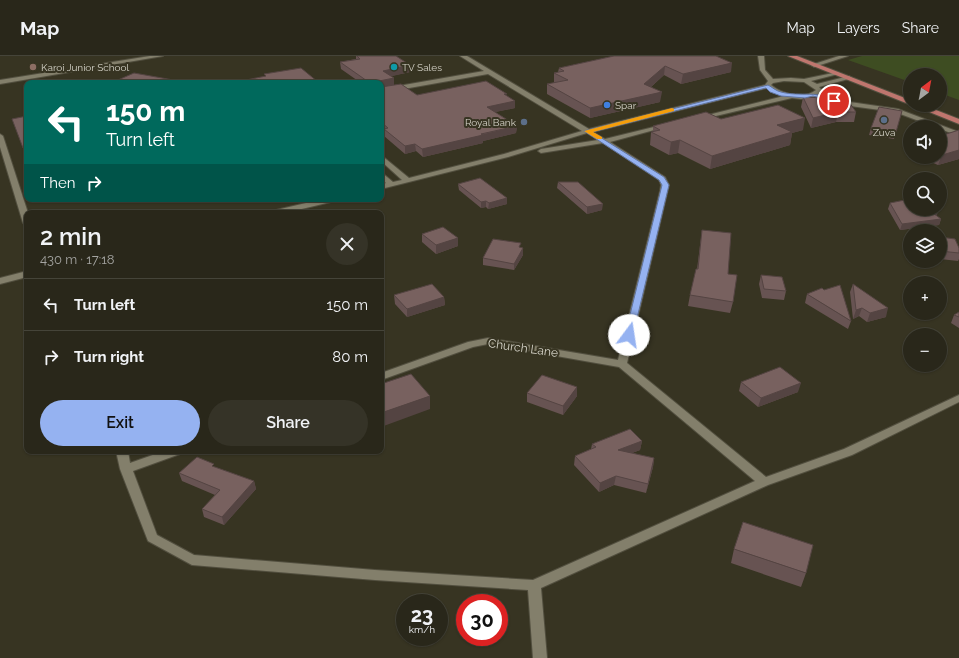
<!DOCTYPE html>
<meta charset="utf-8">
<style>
:root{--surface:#29271a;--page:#353327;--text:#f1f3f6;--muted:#a5a5a2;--line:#454439;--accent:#95b2f1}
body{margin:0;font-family:Raleway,sans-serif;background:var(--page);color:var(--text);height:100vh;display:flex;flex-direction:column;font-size:15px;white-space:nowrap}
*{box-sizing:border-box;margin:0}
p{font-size:13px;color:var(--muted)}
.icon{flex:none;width:22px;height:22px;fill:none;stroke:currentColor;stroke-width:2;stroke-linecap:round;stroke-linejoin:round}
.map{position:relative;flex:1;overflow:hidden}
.side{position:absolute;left:24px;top:154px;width:360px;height:244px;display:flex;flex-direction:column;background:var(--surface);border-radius:8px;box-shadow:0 1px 3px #0004,0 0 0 1px var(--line)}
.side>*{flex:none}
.hud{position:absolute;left:24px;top:24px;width:360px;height:122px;border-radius:8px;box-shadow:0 1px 3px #0004,0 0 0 1px var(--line);background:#00695c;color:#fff;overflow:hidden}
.needle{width:26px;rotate:32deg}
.buttons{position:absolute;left:903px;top:12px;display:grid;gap:8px}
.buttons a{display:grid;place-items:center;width:44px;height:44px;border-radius:50%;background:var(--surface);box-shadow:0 1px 3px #0004,0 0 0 1px var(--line);font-size:20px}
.speed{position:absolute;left:396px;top:538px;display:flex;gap:8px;font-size:20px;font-weight:700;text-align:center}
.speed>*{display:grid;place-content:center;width:52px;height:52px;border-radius:50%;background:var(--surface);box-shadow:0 1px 3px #0004,0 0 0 1px var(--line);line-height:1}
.speed small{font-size:10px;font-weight:400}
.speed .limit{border:6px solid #d22;background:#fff;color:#111}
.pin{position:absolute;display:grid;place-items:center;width:34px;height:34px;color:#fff;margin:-17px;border:2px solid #fff;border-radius:50%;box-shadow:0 1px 4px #0007}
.me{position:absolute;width:44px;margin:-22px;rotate:14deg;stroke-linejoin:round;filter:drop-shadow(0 0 3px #0008)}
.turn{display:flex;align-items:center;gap:14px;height:84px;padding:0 16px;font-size:18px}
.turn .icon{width:52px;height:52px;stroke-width:2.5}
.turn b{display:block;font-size:28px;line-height:34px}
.then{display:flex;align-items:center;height:38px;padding:0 16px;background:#0003;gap:8px;font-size:15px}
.round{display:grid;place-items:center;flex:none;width:42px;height:42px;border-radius:21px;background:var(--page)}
.headline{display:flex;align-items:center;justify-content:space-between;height:68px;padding:0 16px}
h1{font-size:24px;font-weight:600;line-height:30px}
.action{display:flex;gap:8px;margin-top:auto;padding:8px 16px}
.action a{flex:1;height:46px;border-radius:24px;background:var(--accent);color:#111;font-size:16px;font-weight:600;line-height:46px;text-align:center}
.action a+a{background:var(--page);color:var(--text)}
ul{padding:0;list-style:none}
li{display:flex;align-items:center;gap:12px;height:52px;padding:0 16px;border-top:1px solid var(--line)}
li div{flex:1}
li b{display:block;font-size:15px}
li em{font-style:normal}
header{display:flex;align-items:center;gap:24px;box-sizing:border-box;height:56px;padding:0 20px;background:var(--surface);border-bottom:1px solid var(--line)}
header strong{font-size:19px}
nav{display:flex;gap:22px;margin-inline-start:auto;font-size:14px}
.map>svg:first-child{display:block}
.green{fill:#3e4d22}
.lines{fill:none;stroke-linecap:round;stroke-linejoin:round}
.minor-casing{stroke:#524f3f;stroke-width:2}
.highway-casing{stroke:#524f3f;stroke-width:2}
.minor{fill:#837f6b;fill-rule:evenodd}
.highway{fill:#bf766e;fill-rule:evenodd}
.wall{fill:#675352}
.shaded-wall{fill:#544442}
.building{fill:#78615f;stroke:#544442}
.route{fill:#95b2f1;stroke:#61749d}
.slow{fill:#f59e0b}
.education-dot{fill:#8d6e63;stroke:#373422;stroke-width:1.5}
.culture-dot{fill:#0f9aa8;stroke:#373422;stroke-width:1.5}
.shop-dot{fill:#3f7fe0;stroke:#373422;stroke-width:1.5}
.service-dot{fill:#5c6f8a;stroke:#373422;stroke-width:1.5}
.labels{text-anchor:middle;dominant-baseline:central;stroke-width:4;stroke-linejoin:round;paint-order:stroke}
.far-poi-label{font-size:10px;fill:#d4d2c7;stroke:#373422;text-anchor:start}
.street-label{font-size:12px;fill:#d4d2c7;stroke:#373422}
</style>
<header>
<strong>Map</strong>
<nav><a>Map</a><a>Layers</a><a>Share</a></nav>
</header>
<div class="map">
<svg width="959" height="602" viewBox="0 0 959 602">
<rect width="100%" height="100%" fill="#373422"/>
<path class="green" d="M 862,0 L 959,0 L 959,44 L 940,37 L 940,19 L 910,19 L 910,26 L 848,4 Z"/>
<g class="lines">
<g class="minor-casing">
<path id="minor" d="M 150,0 L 163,0 L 0,28 L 0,24 Z
M 460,0 L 467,0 L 589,73 L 765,29 L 768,25 L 760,14 L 758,0 L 764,0 L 765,14 L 773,23 L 791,22 L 804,23 L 838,16 L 838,18 L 811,25 L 817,28 L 849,20 L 852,22 L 819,31 L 822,34 L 818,38 L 843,45 L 898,53 L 959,76 L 959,80 L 940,73 L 940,71 L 935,71 L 895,56 L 843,49 L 813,41 L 801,43 L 792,42 L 699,64 L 696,62 L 784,40 L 767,32 L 593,76 L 605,83 L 666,68 L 669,70 L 610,86 L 665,121 L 669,129 L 627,307 L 766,421 L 844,393 L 959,339 L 959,346 L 852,399 L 768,429 L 541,532 L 547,602 L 533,602 L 528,534 L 375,524 L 192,509 L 148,485 L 120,413 L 116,395 L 128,395 L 130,407 L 164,395 L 182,395 L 180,398 L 133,415 L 157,479 L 194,499 L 375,514 L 533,524 L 755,425 L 619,311 L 488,288 L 473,291 L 381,324 L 381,317 L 468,286 L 488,282 L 618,304 L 660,135 L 661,129 L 659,124 L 603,87 L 541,97 L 538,95 L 541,93 L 598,84 L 587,77 L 508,101 L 381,133 L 381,129 L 386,127 L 381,122 L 381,116 L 393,126 L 402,124 L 381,105 L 381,99 L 409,122 L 504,98 L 582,75 L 488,18 L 381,37 L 381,33 L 484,15 ZM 784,25 L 804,26 L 816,34 C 804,44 782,38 771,29 L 773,27 Z
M 839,0 L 848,0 L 814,11 L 811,9 Z
M 0,78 L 3,80 L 28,157 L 27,169 L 23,167 L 0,91 Z
M 323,143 L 336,143 L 335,145 L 285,157 L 271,157 L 272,155 Z
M 27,215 L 27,221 L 0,228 L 0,222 Z"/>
</g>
<g class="highway-casing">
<path id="highway" d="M 788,0 L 797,0 L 910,44 L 911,49 Z
M 912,49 L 923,49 L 959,63 L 959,68 Z"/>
</g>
<use href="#minor" class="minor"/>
<use href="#highway" class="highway"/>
</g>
<path class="wall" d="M 356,0 L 410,9 L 410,16 L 391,20 L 394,29 L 417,39 L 507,40 L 515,52 L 495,56 L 517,70 L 516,77 L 483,85 L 483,87 L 423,101 L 416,95 L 405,98 L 384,80 L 384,75 L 381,73 L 381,27 L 361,27 L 341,13 L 340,6 L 356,3 Z
M 614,0 L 731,16 L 681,28 L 664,19 L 651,31 L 660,46 L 590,62 L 547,38 L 547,28 L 554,27 L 554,17 L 558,16 L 559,12 Z
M 803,41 L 856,56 L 854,66 L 836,66 L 811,72 L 801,51 Z
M 902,55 L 894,83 L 869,79 L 871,72 Z
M 721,63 L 803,74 L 792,77 L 790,89 L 710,113 L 678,97 L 669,99 L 650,89 L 651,76 L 653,76 L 653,70 Z
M 959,74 L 959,103 L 938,109 L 919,101 L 940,101 L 940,80 Z
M 558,126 L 602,154 L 587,158 L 557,132 Z
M 458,128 L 507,142 L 507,148 L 488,153 L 486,151 L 481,152 L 459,134 Z
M 890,147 L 937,160 L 941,163 L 939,169 L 900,174 L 888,153 Z
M 702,174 L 728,218 L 733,246 L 730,257 L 688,250 L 690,239 L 697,213 Z
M 422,178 L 458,190 L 436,198 L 422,186 Z
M 906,178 L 910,178 L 910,200 L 908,200 L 904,186 Z
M 940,181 L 959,192 L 959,203 L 958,205 L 940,203 Z
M 523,192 L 523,199 L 514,214 L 483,209 L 483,202 Z
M 761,219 L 786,235 L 784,244 L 762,242 L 759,228 Z
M 853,228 L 886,261 L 867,266 L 859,260 L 853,263 L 850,236 Z
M 807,238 L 851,265 L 848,273 L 805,247 Z
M 394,239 L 444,241 L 445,249 L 407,261 L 395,248 Z
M 959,256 L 959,272 L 951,267 L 954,259 Z
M 741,326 L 798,336 L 758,351 L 739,335 Z
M 527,337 L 577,340 L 563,359 L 527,346 Z
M 642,385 L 640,394 L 632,397 L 654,402 L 653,411 L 646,437 L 614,429 L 599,436 L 574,409 L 575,400 L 591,393 L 592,388 Z
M 215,411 L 254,425 L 256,433 L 224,469 L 204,461 L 202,453 L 215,439 L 182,425 L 179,417 Z
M 734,493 L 806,517 L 801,531 L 731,507 Z"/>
<path class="shaded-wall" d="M 732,7 L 731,16 L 681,28 L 683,18 Z
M 410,9 L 410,16 L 384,22 L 383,15 Z
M 665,10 L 664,19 L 643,38 L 644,28 Z
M 394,22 L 394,29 L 381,32 L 381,27 L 379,27 L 379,25 Z
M 662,36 L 660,46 L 590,62 L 590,52 Z
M 515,45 L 515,52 L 486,58 L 487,51 Z
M 838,56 L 836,66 L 811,72 L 813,62 Z
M 805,62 L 803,74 L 792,77 L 790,89 L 710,113 L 712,100 L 777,69 Z
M 517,70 L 516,77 L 483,85 L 483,87 L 423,101 L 422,93 Z
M 680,84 L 678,97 L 669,99 L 671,86 Z
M 415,88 L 416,95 L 405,98 L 405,90 Z
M 27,91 L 27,105 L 23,92 Z
M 959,94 L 959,103 L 938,109 L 942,99 Z
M 507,142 L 507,148 L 488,153 L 489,147 Z
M 202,143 L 216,143 L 202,146 Z
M 486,145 L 486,151 L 481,152 L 481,146 Z
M 603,148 L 602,154 L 587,158 L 587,151 Z
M 938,156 L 936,162 L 933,157 Z
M 941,163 L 939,169 L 900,174 L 902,168 Z
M 458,182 L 458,190 L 436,198 L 436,189 Z
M 523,192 L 523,199 L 514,214 L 514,208 Z
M 444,241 L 445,249 L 407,261 L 407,253 Z
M 862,252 L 859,260 L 853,263 L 856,254 Z
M 888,252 L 886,261 L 867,266 L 870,257 Z
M 801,327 L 798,336 L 758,351 L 761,342 Z
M 577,331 L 577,340 L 563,359 L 563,350 Z
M 430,340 L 430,353 L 381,371 L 381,357 Z
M 642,385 L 640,394 L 616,403 L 618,394 Z
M 654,402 L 653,411 L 646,437 L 648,428 Z
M 616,420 L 614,429 L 599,436 L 600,427 Z
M 254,425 L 256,433 L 224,469 L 222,461 Z"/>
<path class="building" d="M 357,0 L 396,0 L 410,9 L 383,15 L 394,22 L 379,25 L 379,27 L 370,27 L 340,6 L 360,3 Z
M 614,0 L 716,0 L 732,7 L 683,18 L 665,10 L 644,28 L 662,36 L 590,52 L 547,28 L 568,24 L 554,17 L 564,15 L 559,12 Z
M 301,12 L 318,26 L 315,27 L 249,27 L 246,24 L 266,20 L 264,18 Z
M 134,17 L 179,25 L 179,27 L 111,27 Z
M 486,25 L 507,38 L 504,38 L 515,45 L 487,51 L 517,70 L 481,78 L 483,79 L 422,93 L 415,88 L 405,90 L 384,73 L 388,72 L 381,66 L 381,36 L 384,36 L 381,34 L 381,31 L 401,28 L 417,39 Z
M 803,41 L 847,43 L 856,56 L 838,56 L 813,62 Z
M 778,49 L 805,62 L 777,69 L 792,76 L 712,100 L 680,84 L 671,86 L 651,76 L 660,74 L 653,70 L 706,56 L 721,63 Z
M 879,51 L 902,55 L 896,76 L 871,72 Z
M 27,60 L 27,91 L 23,92 L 12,63 Z
M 959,74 L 959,94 L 942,99 L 940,98 L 940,80 Z
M 480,122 L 507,142 L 489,147 L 486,145 L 481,146 L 458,128 Z
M 558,126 L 578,126 L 603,148 L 587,151 Z
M 910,143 L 910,153 L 933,153 L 938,156 L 933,157 L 941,163 L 902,168 L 890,147 Z
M 443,171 L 458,182 L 436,189 L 422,178 Z
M 702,174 L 731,177 L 728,218 L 737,219 L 733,246 L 690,239 L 696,213 L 698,213 Z
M 906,178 L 910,178 L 910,189 Z
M 940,181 L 955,183 L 959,192 L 959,197 L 940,195 Z
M 493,183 L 521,187 L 519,191 L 523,192 L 514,208 L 483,202 Z
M 761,219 L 782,221 L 786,235 L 764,233 Z
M 432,228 L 444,241 L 407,253 L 394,239 Z
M 853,228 L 888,252 L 870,257 L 862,252 L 856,254 Z
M 840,229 L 851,265 L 807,238 L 822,232 L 824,234 Z
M 959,256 L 959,261 L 954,259 Z
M 780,311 L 801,327 L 761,342 L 741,326 Z
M 411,318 L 430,340 L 381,357 L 381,328 Z
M 542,319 L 577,331 L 563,350 L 527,337 Z
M 630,373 L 642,385 L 618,394 L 654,402 L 648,428 L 616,420 L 600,427 L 575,400 L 596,391 L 592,388 Z
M 197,401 L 214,408 L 212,410 L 254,425 L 222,461 L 202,453 L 220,434 L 179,417 Z
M 743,466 L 813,489 L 806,517 L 734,493 Z"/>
<path class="route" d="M 768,29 C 772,31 776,35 781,36 C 800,41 820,34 837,45 L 834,46 L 813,40 L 805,42 L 781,40 L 770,36 L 766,32 L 592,76 L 664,121 L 669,129 L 633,279 L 632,281 L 626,281 L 625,279 L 662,129 L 659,124 L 584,75 Z"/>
<path class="slow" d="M 672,52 L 674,53 L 674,55 L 593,76 L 602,81 L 602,83 L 597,83 L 584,75 Z"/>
<circle class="education-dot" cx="33" cy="11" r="4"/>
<circle class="culture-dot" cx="394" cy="11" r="4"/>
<circle class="shop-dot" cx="607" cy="49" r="4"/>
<g class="service-dot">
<circle cx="884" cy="64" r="4"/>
<circle cx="524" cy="66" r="4"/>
</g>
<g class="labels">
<g class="far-poi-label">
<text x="41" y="11">Karoi Junior School</text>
<text x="402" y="11">TV Sales</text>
<text x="615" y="49">Spar</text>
<text x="516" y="66" text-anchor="end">Royal Bank</text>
<text x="884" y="76" text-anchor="middle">Zuva</text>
</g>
<g class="street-label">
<text transform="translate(523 292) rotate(8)">Church Lane</text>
</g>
</g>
</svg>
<div class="buttons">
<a><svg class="needle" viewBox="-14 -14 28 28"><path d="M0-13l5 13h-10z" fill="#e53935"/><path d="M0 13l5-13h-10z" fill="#a5a5a2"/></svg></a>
<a><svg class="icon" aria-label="sound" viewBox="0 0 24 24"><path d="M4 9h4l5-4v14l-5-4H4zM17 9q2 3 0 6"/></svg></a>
<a><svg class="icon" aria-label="search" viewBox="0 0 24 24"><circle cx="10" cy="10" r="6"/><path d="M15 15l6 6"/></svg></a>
<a><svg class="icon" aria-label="layers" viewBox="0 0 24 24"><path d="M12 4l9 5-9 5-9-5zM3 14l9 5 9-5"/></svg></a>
<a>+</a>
<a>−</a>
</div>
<div class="speed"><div>23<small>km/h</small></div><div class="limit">30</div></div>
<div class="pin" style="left:834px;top:45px;background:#d93025"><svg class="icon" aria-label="arrive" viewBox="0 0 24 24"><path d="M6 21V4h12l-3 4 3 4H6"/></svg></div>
<svg class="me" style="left:629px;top:279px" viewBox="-20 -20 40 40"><circle r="19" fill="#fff"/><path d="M0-13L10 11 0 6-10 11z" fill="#95b2f1"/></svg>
<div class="hud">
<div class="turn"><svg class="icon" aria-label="left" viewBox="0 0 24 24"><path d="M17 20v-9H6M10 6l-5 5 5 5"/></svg><div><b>150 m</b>Turn left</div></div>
<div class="then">Then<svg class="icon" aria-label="right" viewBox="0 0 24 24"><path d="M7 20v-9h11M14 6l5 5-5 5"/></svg></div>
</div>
<section class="side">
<div class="headline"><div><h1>2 min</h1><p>430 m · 17:18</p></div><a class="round"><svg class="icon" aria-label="close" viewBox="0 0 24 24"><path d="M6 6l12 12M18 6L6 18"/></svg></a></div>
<ul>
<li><svg class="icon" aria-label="left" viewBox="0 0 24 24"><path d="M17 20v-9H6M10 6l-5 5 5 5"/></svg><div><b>Turn left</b></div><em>150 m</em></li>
<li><svg class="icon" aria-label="right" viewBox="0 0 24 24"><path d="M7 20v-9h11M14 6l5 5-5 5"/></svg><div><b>Turn right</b></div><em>80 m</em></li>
</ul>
<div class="action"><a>Exit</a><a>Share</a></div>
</section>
</div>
